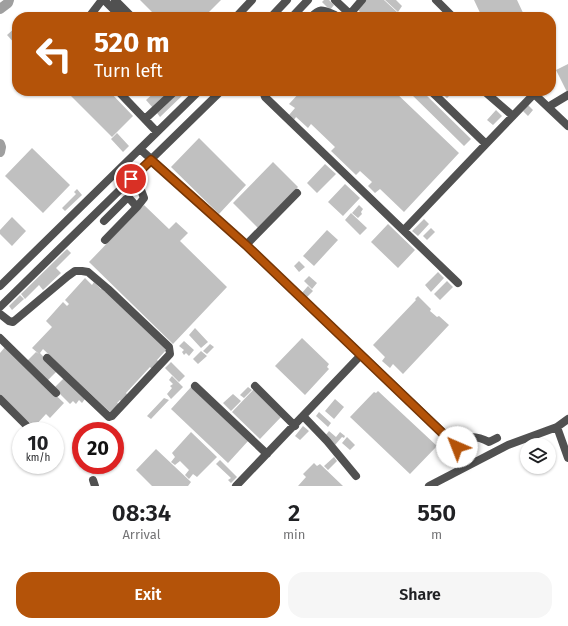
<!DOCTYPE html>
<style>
:root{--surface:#fff;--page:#f6f6f6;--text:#202124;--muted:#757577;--accent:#b45309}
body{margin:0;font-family:"Fira Sans",sans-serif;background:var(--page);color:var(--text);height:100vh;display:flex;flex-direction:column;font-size:15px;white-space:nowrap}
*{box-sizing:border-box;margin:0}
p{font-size:13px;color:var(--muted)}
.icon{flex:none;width:22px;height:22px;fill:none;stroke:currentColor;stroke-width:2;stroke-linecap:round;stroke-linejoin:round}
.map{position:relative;height:486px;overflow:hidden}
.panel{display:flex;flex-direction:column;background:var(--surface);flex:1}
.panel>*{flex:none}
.top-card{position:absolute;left:12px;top:12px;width:544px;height:84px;border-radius:16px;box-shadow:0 1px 3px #0004;background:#b45309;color:#fff;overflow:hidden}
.controls{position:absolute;left:520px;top:438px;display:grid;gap:8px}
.controls a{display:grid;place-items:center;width:36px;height:36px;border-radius:50%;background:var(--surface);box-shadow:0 1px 3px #0004;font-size:20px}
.speed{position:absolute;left:12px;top:422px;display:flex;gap:8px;font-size:20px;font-weight:700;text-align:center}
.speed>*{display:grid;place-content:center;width:52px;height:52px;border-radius:50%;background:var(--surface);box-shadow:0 1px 3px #0004;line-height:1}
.speed small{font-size:10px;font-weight:400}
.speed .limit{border:6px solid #d22;background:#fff;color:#111}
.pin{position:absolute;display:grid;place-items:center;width:34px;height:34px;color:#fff;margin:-17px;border:2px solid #fff;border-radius:50%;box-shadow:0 1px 4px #0007}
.me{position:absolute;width:44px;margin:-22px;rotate:316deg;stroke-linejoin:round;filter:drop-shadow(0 0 3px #0008)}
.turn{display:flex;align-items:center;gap:14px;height:84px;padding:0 16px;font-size:18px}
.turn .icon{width:52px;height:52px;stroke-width:2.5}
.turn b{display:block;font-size:28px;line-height:34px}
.eta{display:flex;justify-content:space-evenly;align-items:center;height:68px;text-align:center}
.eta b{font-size:24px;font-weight:600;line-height:28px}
.cta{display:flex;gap:8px;margin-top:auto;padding:8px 16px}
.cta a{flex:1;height:46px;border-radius:16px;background:var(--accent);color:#fff;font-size:16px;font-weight:600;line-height:46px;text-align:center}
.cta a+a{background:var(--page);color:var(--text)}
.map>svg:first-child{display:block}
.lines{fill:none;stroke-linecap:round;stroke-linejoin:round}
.river{stroke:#9f9f9f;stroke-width:10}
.building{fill:#c0c0c0}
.minor{stroke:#515151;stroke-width:8}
.route-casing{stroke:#753606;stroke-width:10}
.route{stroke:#b45309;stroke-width:7}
</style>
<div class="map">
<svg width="568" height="486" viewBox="0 0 568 486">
<rect width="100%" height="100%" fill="#fff"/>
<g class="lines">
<path class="river" d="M 0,9 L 8,3 L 9,0
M 0,144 L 1,147 L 0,152"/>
</g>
<path class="building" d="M 140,0 L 221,0 L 204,17 L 157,17 Z
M 324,0 L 329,0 L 334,5 L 330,10 L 322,2 Z
M 364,0 L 384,0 L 397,12 L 392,17 L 365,17 L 356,8 Z
M 385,0 L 396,0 L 402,6 L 398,12 Z
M 474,0 L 517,0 L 525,17 L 482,17 Z
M 17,26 L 17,46 L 7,35 Z
M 568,64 L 568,94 L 556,70 Z
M 66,91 L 109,91 L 133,116 L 112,137 Z
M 156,91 L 171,91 L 153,108 L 146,100 Z
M 181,91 L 185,93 L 160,117 L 157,113 Z
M 301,91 L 394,91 L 459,153 L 404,212 L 380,189 L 375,193 L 368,186 L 372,182 L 360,171 L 356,175 L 331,151 L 335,147 L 311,124 L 308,128 L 296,117 L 294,120 L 289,115 L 295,108 L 289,104 Z
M 408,91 L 422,91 L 471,139 L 464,146 Z
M 439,91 L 454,91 L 447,98 Z
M 528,105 L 533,110 L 528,116 L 523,111 Z
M 496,110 L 502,116 L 493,125 L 487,120 Z
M 117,133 L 129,146 L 123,152 L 111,139 Z
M 199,138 L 246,185 L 219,214 L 171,167 Z
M 32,148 L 70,185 L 43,213 L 5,176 Z
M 273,162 L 298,187 L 258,228 L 233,203 Z
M 325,164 L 336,174 L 317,193 L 307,183 Z
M 345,184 L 360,198 L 343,216 L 328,202 Z
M 77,189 L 82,195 L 65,211 L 62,208 L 76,194 L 74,192 Z
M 144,205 L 169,229 L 176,222 L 188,233 L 180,241 L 227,287 L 173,344 L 89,262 Z
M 359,205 L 363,209 L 361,212 L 362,214 L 358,218 L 352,213 Z
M 351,213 L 367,228 L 360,235 L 345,220 Z
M 12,217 L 26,231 L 12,246 L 0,234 L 0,230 Z
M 424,219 L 429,224 L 418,236 L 412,231 Z
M 388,224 L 415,250 L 398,268 L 371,242 Z
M 431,228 L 435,232 L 427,240 L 423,236 Z
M 327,230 L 338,240 L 314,266 L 303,256 Z
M 67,249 L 71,253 L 56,268 L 61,273 L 43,290 L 39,285 L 25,299 L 21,294 Z
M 299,261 L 305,267 L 299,272 L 294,266 Z
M 438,272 L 444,278 L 431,292 L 425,285 Z
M 309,276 L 317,283 L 312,289 L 304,281 Z
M 85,278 L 92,285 L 94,282 L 101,289 L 103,287 L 167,349 L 157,360 L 159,362 L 152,369 L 150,367 L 126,393 L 128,396 L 122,403 L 120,400 L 117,403 L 119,404 L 111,413 L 43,349 L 40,353 L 57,371 L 47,381 L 27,361 L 36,352 L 39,354 L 32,348 L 52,327 L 46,321 L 63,302 L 67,306 L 69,304 L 65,300 Z
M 447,281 L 453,287 L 440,300 L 434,294 Z
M 308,286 L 313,291 L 306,298 L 301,294 Z
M 20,295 L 24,299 L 12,310 L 9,306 Z
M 418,296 L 431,309 L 430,311 L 437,317 L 439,316 L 449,325 L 403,374 L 393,364 L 390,368 L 382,361 L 385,357 L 373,345 L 416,300 L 415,299 Z
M 195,328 L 208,342 L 201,348 L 189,335 Z
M 302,338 L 329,364 L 327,367 L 329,369 L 305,395 L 275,366 Z
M 184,341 L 194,350 L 189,356 L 186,353 L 184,355 L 182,352 L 184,350 L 179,346 Z
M 210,344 L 214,347 L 207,354 L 203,351 Z
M 5,347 L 64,403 L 50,418 L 46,414 L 34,427 L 0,395 L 0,353 Z
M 201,351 L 207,356 L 198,364 L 193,359 Z
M 171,362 L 185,376 L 179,382 L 165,368 Z
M 172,376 L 183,387 L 171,399 L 167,394 L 172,388 L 170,386 L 173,384 L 169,380 Z
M 64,378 L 85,399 L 82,403 L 79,400 L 76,404 L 73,401 L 70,404 L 54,388 Z
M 192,386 L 249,440 L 228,463 L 171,409 Z
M 248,387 L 252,390 L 244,398 L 240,395 Z
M 254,389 L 282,416 L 260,439 L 232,412 Z
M 378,391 L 437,446 L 410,474 L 350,417 L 374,392 L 376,393 Z
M 233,394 L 241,401 L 231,411 L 223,403 Z
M 164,398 L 169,400 L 151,419 L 147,416 Z
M 335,399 L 344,407 L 334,419 L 325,411 Z
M 319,412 L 331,423 L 328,427 L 316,416 Z
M 303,426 L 309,431 L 300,440 L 295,436 Z
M 329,431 L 336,437 L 340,432 L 345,436 L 344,438 L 342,437 L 335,445 L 325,436 Z
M 191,432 L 217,457 L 197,477 L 193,474 L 189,479 L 185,475 L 189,470 L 180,461 L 175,465 L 171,462 L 175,457 L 172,453 Z
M 347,437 L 355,445 L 350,450 L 342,443 Z
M 156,449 L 191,482 L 188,486 L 152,486 L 136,470 Z
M 334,457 L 337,461 L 328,470 L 324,466 Z
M 220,460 L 237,477 L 231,483 L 228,480 L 231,478 L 216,464 Z
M 314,463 L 317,466 L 320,464 L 343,486 L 298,486 L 306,477 L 303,474 Z"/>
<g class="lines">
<path class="minor" d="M 104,0 L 121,17
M 115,0 L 132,17
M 335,0 L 353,17
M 436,0 L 453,17
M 350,14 L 362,0
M 89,17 L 102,0
M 236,17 L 252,0
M 271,17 L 287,0
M 292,17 L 308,0
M 311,17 C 321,7 323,10 335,15
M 118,91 L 157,132
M 263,91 L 265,97 L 458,283
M 431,91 L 486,144 L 534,94
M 484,91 L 513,116
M 531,91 L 568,126
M 548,107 L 568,95
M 145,119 L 175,91
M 140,149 L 246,245 L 457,446 L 457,450 L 452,455 C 455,462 461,464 468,465
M 104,221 L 126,199 L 129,198 L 137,207
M 404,230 L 486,144
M 105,240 L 137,207 L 144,198 L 141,190 L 131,179
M 246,245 L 297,193
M 0,286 L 199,91
M 0,307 L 221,91
M 0,314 L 9,321 L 13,322 L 68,276 L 75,271 L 82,271 L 88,272 L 108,289 L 169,347 L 170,354 L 112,416 L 109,417 L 47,358
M 0,338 L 56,393
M 195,386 L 267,454
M 255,386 L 295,426
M 0,399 L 26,425
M 304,417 L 327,441 L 356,476
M 557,427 L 568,458
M 454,443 C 464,434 478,436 489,442 L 497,438
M 93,480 L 95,486
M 236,486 L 361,355
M 429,486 L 508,445 L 557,427 L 568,419"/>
</g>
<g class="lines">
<g class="route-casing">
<path id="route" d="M 131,179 L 151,160 L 246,245 L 457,447"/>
</g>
<use href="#route" class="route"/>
</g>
</svg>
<div class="controls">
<a><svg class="icon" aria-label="layers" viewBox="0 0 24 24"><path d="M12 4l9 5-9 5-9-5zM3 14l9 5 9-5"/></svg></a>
</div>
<div class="speed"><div>10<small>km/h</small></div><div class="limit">20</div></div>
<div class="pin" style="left:131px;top:179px;background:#d93025"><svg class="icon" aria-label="arrive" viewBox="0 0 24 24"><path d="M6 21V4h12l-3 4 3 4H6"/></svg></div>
<svg class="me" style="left:457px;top:447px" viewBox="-20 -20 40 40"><circle r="19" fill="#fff"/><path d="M0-13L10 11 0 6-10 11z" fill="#b45309"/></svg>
<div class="top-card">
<div class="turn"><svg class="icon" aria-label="left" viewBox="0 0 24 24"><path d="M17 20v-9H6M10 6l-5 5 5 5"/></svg><div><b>520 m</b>Turn left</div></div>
</div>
</div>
<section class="panel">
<div class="eta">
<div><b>08:34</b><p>Arrival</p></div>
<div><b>2</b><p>min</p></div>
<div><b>550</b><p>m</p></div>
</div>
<div class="cta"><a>Exit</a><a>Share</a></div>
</section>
